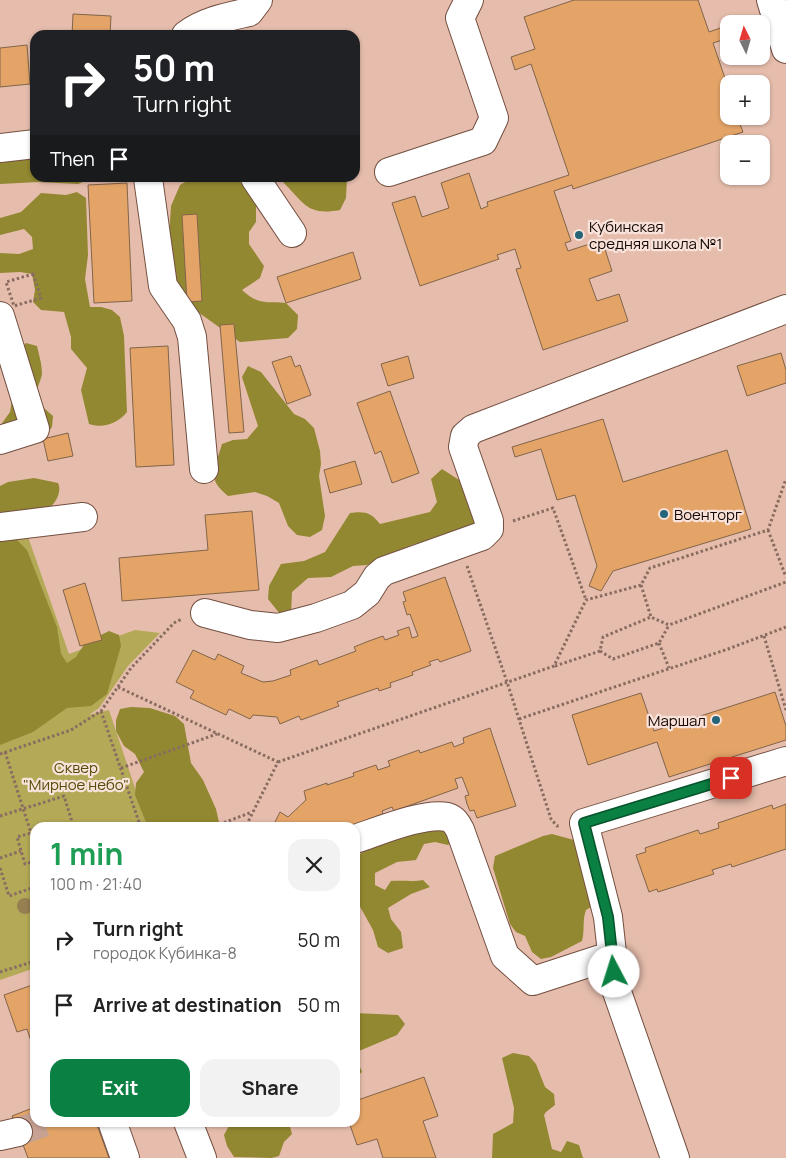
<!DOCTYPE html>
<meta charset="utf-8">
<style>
:root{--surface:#fff;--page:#f2f2f2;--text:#222;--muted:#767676;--accent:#0b8043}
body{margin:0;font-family:Manrope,sans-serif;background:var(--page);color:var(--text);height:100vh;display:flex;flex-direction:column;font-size:19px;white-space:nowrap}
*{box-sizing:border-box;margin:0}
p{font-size:16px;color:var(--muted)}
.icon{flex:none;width:28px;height:28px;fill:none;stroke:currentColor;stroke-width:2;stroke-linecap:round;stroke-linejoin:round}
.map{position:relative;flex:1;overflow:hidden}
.sheet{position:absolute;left:30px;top:822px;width:330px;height:305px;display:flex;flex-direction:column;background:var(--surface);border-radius:15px;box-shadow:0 1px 4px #0004}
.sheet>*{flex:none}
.banner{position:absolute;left:30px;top:30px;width:330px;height:152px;border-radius:15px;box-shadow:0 1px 4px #0004;background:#202124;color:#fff;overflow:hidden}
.needle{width:32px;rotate:355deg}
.buttons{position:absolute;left:720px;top:15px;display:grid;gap:10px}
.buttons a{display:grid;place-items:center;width:50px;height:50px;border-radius:10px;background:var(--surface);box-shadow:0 1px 4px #0004;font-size:25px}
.pin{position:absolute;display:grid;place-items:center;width:42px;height:42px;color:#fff;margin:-21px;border-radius:10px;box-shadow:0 2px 8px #0006}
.me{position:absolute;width:55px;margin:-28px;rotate:355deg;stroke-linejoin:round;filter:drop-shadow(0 0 4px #0008)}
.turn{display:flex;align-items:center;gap:18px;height:105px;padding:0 20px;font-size:22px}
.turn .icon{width:65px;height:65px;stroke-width:2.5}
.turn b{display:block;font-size:35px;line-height:42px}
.then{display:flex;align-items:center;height:48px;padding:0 20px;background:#0003;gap:10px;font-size:19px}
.round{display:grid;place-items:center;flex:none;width:52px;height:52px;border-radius:15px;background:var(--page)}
.overview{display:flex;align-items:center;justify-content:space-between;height:85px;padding:0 20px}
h1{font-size:30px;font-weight:700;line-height:38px;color:#1e9e55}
.action{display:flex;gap:10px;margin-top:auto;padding:10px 20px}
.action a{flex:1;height:58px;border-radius:15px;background:var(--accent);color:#fff;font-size:20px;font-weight:700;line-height:58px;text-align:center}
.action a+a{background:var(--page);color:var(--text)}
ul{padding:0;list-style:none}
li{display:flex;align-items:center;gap:15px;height:65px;padding:0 20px}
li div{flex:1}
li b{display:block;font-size:19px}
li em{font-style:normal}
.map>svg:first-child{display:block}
.green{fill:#b3a957}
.forest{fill:#928831}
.building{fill:#e4a468;stroke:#81644a}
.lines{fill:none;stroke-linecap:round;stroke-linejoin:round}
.minor-tunnel{stroke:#c7a293;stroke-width:28;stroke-dasharray:28 14;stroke-linecap:butt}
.minor-casing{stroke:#734f41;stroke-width:30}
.path{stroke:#896c61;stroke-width:3;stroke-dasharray:2.5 2.5;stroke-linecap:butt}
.minor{stroke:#fff;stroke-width:28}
.tree{fill:#967f51}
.route-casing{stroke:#07532c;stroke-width:12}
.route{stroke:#0b8043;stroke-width:9}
.poi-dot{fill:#256579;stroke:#f8e2da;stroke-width:2}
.labels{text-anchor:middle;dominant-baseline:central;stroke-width:4.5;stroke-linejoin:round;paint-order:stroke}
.poi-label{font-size:15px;fill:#150804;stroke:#f8e2da;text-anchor:start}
.park-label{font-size:15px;fill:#544c07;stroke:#f8e2da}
</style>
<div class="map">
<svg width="786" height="1158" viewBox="0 0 786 1158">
<rect width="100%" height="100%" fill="#e6bdac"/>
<path class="green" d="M 26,531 L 69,654 L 135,630 L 160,633 L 128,666 L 99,708 L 89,715 L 109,710 L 148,827 L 35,828 L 35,968 L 0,980 L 0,535 Z"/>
<path class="forest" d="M 35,145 L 35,178 L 93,178 L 78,184 L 38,182 L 0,184 L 0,148 Z
M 192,178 L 347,178 L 346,198 L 340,210 C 307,216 304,203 283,182 L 269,180 L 256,199 L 256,222 L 249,232 L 249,244 L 264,266 L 260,278 L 242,290 C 260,306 264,301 286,303 L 298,315 L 297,329 L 288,338 L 240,342 L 181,300 L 167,267 L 171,206 L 180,185 Z
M 77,192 L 86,198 L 88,255 L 85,279 L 90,307 L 101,307 L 112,310 L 120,317 L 124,336 L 127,412 C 118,423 104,429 89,424 L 81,390 L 87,368 L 71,349 L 71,337 L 64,312 L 41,310 L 33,302 L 35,290 L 32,274 L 20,272 L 0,273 L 0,253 L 19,254 L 33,249 L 32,237 L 24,229 L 0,235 L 0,218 L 21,212 L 41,193 L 66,195 Z
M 26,343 L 37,346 C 39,355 42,364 42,374 C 41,380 36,390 35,397 L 45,409 L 53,416 L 52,427 L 38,443 L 27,444 L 0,426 L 10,412 L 16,376 L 16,353 Z
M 248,366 L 261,372 L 294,414 L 305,419 L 314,428 L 320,451 L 321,464 L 319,476 L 325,516 L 322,530 L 310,537 L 297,535 L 288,526 L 279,503 L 267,496 L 255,492 L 228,496 C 205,477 215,469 222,444 L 233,440 L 247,439 L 258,426 L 242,377 Z
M 442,469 L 470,487 L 476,511 L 475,524 L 426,543 L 414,544 L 367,565 L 353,566 L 331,577 L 308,578 L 292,592 L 291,614 L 280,614 L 268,599 L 269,586 L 281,564 L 304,561 L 325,552 L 350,513 C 364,511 371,512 380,524 L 430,512 L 437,502 L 431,479 Z
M 34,478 L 58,483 C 63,493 53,508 43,512 C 30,517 14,520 0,524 L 0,486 L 8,482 Z
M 5,538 L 17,540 L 27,550 L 57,627 L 61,654 L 67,663 L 76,657 L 85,643 L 109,631 L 119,635 L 121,646 L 107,694 L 91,706 L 67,708 L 33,732 L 0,745 L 0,539 Z
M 131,707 L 150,708 L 175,716 L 184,724 L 191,763 L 203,780 L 216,809 L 220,827 L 148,827 L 135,795 L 136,783 L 144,772 L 135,754 L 124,746 L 116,731 L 116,720 L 120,709 Z
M 431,821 L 457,838 L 448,845 L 435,842 L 424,844 L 416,860 L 397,862 L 375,873 L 375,885 L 385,890 L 391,881 C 402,880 413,882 423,880 L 430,887 L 411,894 L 388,908 L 391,919 L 401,932 L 403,948 L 388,953 L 378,947 L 373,930 L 358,903 L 355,888 L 355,866 L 360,854 L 374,845 Z
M 552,834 L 574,840 L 591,907 L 586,910 C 582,921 585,930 582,941 L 551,957 L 541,959 L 532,952 L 525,936 L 516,932 L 510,924 L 493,868 L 495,856 L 543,836 Z
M 355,1013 L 398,1015 L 405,1024 L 397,1035 L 359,1051 L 358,1062 L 362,1072 L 355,1078 Z
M 513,1053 L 529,1056 L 536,1064 L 545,1087 L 554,1094 L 555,1105 L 546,1112 L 544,1115 L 552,1149 L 561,1152 L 567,1141 L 579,1145 L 583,1158 L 492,1158 L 493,1134 L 513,1123 L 514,1108 L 502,1058 Z
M 231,1122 L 289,1123 L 292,1134 L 284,1142 L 279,1156 L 272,1158 L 234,1157 L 227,1146 L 224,1135 Z"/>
<path class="building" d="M 574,0 L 698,0 L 709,32 L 729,25 L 729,38 L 713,43 L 729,90 L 729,116 L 737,116 L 743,132 L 573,189 L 572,185 L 554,191 L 571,241 L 565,243 L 568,251 L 602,240 L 612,271 L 589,279 L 597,301 L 619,294 L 628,321 L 543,350 L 516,269 L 521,268 L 515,249 L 497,255 L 499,259 L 420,286 L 392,203 L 415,196 L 422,217 L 449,208 L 441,183 L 469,173 L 481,209 L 488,206 L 487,202 L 569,175 L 531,64 L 515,70 L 511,57 L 535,49 L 524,17 Z
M 73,14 L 111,16 L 110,35 L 72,35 Z
M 27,45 L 30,84 L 0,87 L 0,48 Z
M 127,183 L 132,301 L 94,303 L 88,185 Z
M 197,214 L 202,301 L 187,302 L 182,215 Z
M 353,252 L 361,279 L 286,303 L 277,277 Z
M 234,324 L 244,432 L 229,433 L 220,325 Z
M 168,346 L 174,465 L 136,467 L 130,348 Z
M 781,353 L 786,370 L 786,383 L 747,396 L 737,366 Z
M 291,356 L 295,367 L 300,365 L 311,395 L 287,404 L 272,362 Z
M 408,356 L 414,378 L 388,386 L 381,364 Z
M 390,391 L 419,473 L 392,483 L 381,451 L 375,454 L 357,403 Z
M 603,419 L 623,482 L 727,450 L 751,529 L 613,571 L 601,591 L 589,586 L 597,566 L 575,495 L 557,500 L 541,449 L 515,457 L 512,447 Z
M 68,433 L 73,456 L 48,461 L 43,439 Z
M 355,461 L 362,484 L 330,493 L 324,470 Z
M 252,511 L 259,590 L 122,601 L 119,558 L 208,550 L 205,515 Z
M 445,577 L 471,651 L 440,662 L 438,659 L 429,662 L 431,665 L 412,672 L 413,675 L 390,683 L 391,687 L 379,691 L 378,688 L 337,702 L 339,706 L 301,720 L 299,716 L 280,724 L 277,717 L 253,715 L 250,719 L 229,709 L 226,715 L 190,698 L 194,691 L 176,682 L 193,650 L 215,660 L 218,654 L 244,666 L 241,673 L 263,682 L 273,681 L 291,675 L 290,670 L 317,660 L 319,665 L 356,651 L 354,647 L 369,641 L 383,636 L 385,640 L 399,635 L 397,631 L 409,627 L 412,638 L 418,636 L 410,614 L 407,615 L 403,602 L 406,601 L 403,592 Z
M 85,583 L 102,640 L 80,646 L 63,590 Z
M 775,692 L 786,726 L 786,740 L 669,777 L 657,742 L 588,765 L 572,715 L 641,693 L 654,731 Z
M 490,728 L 516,806 L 477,818 L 474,810 L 470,811 L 467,804 L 465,796 L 469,795 L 462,777 L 455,779 L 458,788 L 394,811 L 392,807 L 382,811 L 383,814 L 345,828 L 339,826 L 272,828 L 280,812 L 288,817 L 306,800 L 304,791 L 327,783 L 327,785 L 354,776 L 353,773 L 376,765 L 378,770 L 390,766 L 388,761 L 419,750 L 420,753 L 452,742 L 454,747 L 464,743 L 463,738 Z
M 786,804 L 786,849 L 732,867 L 731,864 L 712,870 L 714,874 L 658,892 L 657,889 L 649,892 L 636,855 L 646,852 L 645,848 L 698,830 L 700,834 L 719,828 L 718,823 L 772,805 L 773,809 Z
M 35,984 L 35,1046 L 33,1047 L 27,1029 L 17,1032 L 4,995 Z
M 424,1077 L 438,1116 L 423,1121 L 436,1158 L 383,1158 L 377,1139 L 357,1145 L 349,1122 L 355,1122 L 355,1101 Z
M 35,1107 L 35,1122 L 96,1122 L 109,1158 L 28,1158 L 12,1116 Z"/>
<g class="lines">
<path class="minor-tunnel" d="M 18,1132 L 46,1122"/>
<g class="minor-casing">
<path id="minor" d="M 771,0 L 786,49
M 186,35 C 204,21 227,17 249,12 L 258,0
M 0,148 L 35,144
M 389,172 L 483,141 L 494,118 L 460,18 L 469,0
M 148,178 L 163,286 L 187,321 L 192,337 L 204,469
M 255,178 L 292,233
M 0,316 L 35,429 L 0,440
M 0,527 L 83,517
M 205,613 L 250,625 L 278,628 L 316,618 L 352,605 L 367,593 L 377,577 L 384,571 L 482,536 L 489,529 L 489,521 L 463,447 L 465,436 L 473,429 L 786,309
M 355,839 C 377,832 424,812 447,817 C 454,819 457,824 460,830 L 505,956 L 533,981 L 613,955
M 188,1122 L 202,1158
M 113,1124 L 125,1158
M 0,1136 L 18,1132
M 675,1158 L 616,989 L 608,917 L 584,823 L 786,761"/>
</g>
<path class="path" d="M 33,274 L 41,298 L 14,306 L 6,282 Z
M 513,521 L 553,508 L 586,600
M 768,530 L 786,577
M 467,566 L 507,682 L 551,819 L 557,826 L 560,825
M 641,585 L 651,617
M 764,636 L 786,710
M 659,643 L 669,668
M 600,651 L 613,659 L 659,643 L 669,625
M 555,666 L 600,651 L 603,637 L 651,617 L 669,625 L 786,582
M 118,687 L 278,762 L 245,828
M 101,711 L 141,828
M 519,719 L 728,649 L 786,627
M 5,752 L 31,833
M 0,754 L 71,730 L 101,711 L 131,668 L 174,623 L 182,619
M 278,762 L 554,666 L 586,600 L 641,585 L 650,568 L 768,530 L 786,479
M 121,768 L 217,734
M 0,816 L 64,796 L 74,828
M 210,828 L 252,812
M 35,832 L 17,837 L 25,864 L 35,861
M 0,858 L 21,851
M 0,868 L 9,896 L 35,887
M 0,972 L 35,961"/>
<use href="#minor" class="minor"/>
</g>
<circle class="tree" cx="25" cy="906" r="8"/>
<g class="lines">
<g class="route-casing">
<path id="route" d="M 614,972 L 608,917 L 584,823 L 731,778"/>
</g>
<use href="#route" class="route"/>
</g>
<g class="poi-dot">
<circle cx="579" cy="235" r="5"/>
<circle cx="664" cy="514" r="5"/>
<circle cx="716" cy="720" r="5"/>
</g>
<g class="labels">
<g class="poi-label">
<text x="589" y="226">Кубинская<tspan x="589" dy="17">средняя школа №1</tspan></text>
<text x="674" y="514">Военторг</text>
<text x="706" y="720" text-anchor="end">Маршал</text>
</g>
<g class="park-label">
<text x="76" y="767">Сквер<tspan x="76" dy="17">"Мирное небо"</tspan></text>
</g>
</g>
</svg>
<div class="buttons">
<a><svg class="needle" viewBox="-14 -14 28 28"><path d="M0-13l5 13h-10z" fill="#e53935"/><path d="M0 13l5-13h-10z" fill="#767676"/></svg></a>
<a>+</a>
<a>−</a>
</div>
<div class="pin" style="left:731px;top:778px;background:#d93025"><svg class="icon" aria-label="arrive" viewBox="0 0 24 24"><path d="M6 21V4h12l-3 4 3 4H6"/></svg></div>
<svg class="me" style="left:614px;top:972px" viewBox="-20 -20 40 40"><circle r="19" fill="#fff"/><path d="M0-13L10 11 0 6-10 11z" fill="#0b8043"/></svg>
<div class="banner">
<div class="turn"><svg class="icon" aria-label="right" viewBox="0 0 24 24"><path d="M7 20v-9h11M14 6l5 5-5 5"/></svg><div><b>50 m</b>Turn right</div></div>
<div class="then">Then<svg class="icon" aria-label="arrive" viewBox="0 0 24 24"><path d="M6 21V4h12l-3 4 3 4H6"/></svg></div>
</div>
<section class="sheet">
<div class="overview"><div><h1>1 min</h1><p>100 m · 21:40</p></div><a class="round"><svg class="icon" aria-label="close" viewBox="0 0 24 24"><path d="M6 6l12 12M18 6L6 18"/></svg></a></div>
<ul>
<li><svg class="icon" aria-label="right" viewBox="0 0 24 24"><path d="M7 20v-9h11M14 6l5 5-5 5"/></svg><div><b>Turn right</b><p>городок Кубинка-8</p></div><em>50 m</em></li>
<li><svg class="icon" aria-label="arrive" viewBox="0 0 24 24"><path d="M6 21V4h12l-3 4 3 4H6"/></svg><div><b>Arrive at destination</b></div><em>50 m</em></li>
</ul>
<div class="action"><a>Exit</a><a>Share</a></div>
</section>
</div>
